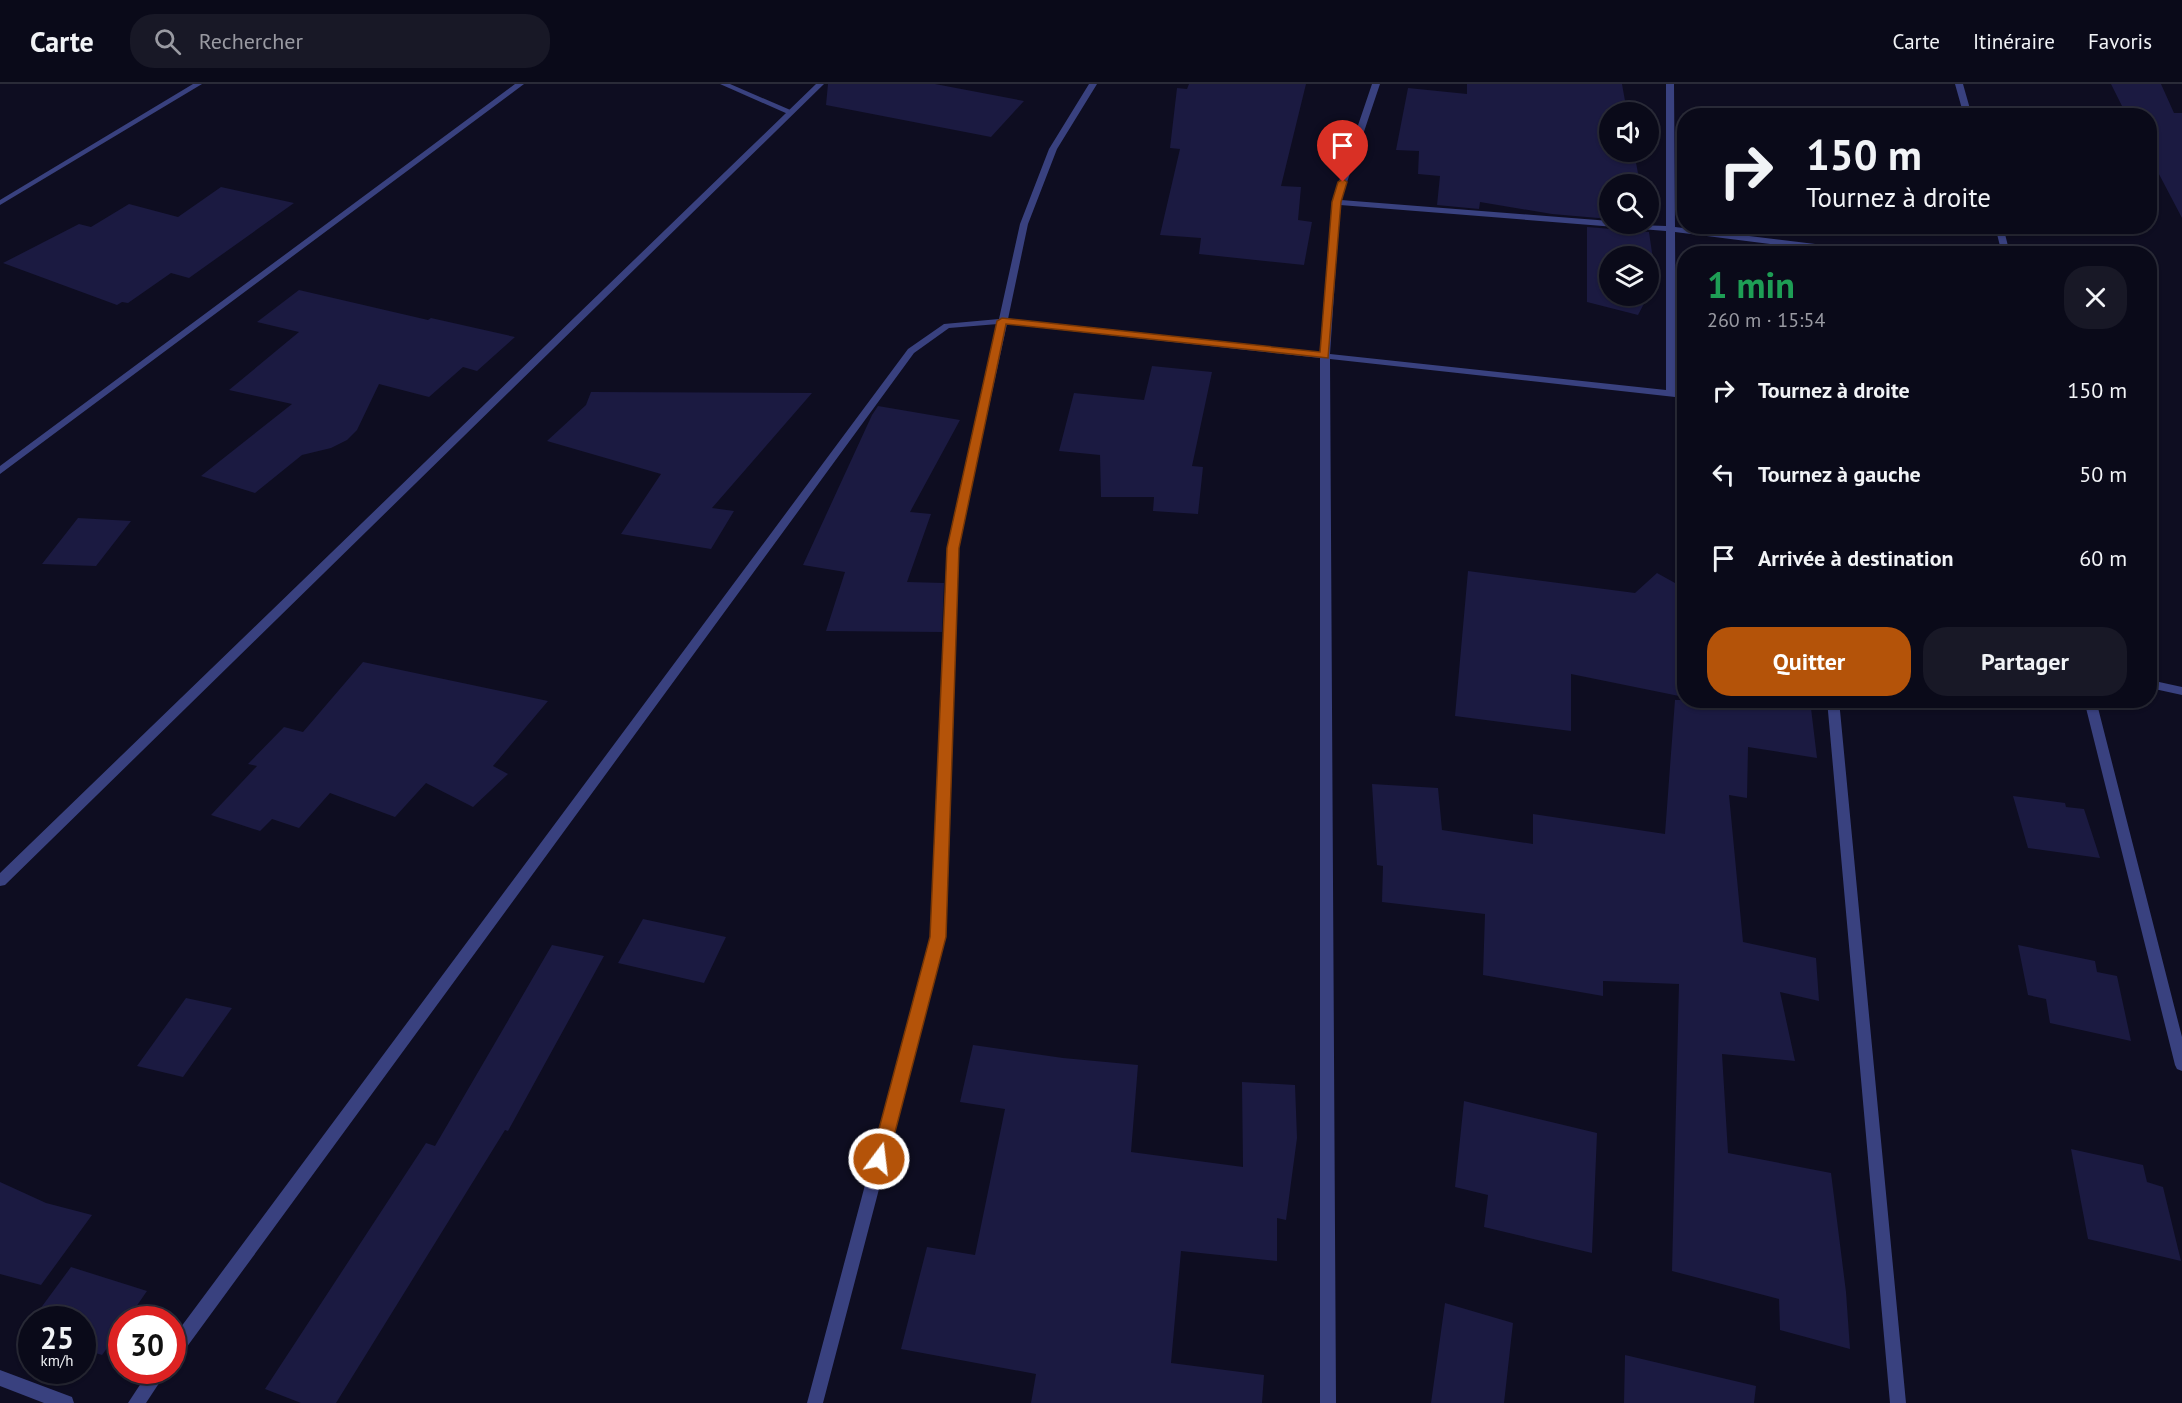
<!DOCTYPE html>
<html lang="fr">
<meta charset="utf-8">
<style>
:root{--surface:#0a0a19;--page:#181826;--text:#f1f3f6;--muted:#999aa2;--line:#2a2b38;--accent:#b45309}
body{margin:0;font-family:"PT Sans",sans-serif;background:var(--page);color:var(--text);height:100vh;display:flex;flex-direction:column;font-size:22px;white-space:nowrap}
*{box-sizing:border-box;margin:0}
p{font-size:20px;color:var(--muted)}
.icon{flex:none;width:33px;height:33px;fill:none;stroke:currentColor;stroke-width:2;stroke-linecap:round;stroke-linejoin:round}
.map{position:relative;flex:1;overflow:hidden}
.panel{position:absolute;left:1677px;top:162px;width:480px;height:462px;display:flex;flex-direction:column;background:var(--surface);border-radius:24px;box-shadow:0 2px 4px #0004,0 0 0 2px var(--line)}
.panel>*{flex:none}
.banner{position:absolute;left:1677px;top:24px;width:480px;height:126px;border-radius:24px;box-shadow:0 2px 4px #0004,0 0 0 2px var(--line);background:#0a0a19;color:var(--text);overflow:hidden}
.buttons{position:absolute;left:1599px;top:18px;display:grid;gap:12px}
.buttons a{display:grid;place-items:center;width:60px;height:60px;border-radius:50%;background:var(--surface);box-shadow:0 2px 4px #0004,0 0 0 2px var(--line);font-size:30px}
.speed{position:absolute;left:18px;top:1222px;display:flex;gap:12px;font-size:30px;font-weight:700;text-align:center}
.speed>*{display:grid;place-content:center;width:78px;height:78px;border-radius:50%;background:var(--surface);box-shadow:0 2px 4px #0004,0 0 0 2px var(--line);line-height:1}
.speed small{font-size:15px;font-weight:400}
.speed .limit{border:9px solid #d22;background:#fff;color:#111}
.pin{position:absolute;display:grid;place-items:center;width:51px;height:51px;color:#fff;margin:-62px -26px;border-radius:50% 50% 50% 0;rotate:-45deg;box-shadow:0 0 6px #0007}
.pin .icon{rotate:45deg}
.me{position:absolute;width:66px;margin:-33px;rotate:15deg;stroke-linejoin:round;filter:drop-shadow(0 0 4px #0008)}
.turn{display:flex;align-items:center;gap:21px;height:126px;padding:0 30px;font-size:27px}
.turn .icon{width:78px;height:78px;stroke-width:2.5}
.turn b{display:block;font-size:42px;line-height:51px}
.round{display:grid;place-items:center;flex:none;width:63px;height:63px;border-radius:24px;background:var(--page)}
.summary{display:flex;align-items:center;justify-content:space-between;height:102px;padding:0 30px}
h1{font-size:36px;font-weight:700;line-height:45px;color:#1e9e55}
.primary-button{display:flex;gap:12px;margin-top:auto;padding:12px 30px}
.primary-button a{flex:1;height:69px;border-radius:24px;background:var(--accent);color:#fff;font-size:24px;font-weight:700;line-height:69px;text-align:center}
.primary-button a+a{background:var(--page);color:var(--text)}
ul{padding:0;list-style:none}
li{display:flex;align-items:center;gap:18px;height:84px;padding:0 30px}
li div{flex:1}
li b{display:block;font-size:22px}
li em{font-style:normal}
header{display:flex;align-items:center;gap:36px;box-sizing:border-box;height:84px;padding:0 30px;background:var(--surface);border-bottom:2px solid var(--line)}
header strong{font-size:28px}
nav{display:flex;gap:33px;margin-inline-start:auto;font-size:21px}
.search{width:420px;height:54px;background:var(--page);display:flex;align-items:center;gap:15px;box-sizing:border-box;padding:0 21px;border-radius:24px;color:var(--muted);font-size:22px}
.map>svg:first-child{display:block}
.building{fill:#1b1a41}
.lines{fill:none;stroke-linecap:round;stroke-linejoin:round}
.service{fill:#39417f;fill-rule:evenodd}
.minor{fill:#39417f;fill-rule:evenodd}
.route{fill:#b45309;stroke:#753606;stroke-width:1.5}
</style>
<header>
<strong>Carte</strong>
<div class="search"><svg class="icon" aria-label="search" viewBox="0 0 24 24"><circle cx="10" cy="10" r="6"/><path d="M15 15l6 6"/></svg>Rechercher</div>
<nav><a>Carte</a><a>Itinéraire</a><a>Favoris</a></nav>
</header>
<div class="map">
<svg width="2182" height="1319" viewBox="0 0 2182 1319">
<rect width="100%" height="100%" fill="#0e0d21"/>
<path class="building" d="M 828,0 L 935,0 L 1024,17 L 991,53 L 826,21 Z
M 1189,0 L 1306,0 L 1281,102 L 1301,103 L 1298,136 L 1312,138 L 1304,181 L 1199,170 L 1201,154 L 1160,151 L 1180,65 L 1170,64 L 1177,4 L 1187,5 Z
M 1467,0 L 1622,0 L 1627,28 L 1610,28 L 1610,68 L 1634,68 L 1640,100 L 1610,100 L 1610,135 L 1552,130 L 1480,118 L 1479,125 L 1437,121 L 1440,92 L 1418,90 L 1419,67 L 1396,66 L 1408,4 L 1467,10 Z
M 2111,0 L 2161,0 L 2174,29 L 2182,29 L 2182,134 L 2150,73 L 2150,32 L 2127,32 Z
M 221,103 L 294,119 L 189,194 L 171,189 L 128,219 L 122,218 L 117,221 L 3,179 L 79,140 L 91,143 L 129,120 L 178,133 Z
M 1587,143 L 1649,148 L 1656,196 L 1648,211 L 1648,172 L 1610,172 L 1610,212 L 1648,212 L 1638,231 L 1587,218 Z
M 299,206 L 428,236 L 431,234 L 515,253 L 477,287 L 463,283 L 429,313 L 379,300 L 357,346 L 347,356 L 331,364 L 302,371 L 255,409 L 201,392 L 292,320 L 229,306 L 299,248 L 257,238 Z
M 1152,282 L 1212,288 L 1192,382 L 1203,383 L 1198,430 L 1153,427 L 1154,413 L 1101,413 L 1100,371 L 1059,367 L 1074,309 L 1144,316 Z
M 591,308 L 812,309 L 712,424 L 734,427 L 711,465 L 621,450 L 661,390 L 547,357 L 586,321 Z
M 878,322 L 960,336 L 910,428 L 931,430 L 907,498 L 944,499 L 942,548 L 826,547 L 845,488 L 803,481 L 872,331 Z
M 78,434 L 131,437 L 96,482 L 42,480 Z
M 1468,487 L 1635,509 L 1657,489 L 1684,504 L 1684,613 L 1571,590 L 1571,647 L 1455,632 Z
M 363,578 L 548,617 L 493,682 L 508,690 L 473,723 L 426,699 L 395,733 L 330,709 L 299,744 L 272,735 L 260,747 L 211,731 L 257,682 L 248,680 L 284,643 L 303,648 Z
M 1675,616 L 1810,616 L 1817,674 L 1748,663 L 1747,714 L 1729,711 L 1743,858 L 1816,874 L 1819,917 L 1780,908 L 1795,977 L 1722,970 L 1728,1069 L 1831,1089 L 1846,1208 L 1850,1265 L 1780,1246 L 1779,1215 L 1672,1187 L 1679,900 L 1603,897 L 1603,912 L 1483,891 L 1485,830 L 1382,818 L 1383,782 L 1377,781 L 1372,700 L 1438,704 L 1442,746 L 1533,760 L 1533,730 L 1665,750 Z
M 2013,712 L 2065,719 L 2066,723 L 2084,725 L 2100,774 L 2028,764 Z
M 643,835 L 726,853 L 704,899 L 618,879 Z
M 552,861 L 604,872 L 508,1047 L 505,1046 L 336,1319 L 301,1319 L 265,1305 L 426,1059 L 435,1062 Z
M 2018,861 L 2095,877 L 2097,888 L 2117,892 L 2131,957 L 2050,939 L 2046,915 L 2028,911 Z
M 186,914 L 232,924 L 183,993 L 137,982 Z
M 973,961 L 1063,974 L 1138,981 L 1131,1068 L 1243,1083 L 1242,998 L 1295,1001 L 1297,1054 L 1286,1136 L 1277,1134 L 1277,1177 L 1181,1167 L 1171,1279 L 1264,1291 L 1262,1319 L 1031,1319 L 1036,1290 L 901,1265 L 927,1163 L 975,1171 L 1005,1025 L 960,1018 Z
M 1464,1017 L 1597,1049 L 1592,1169 L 1484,1143 L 1488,1111 L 1455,1103 Z
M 2071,1065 L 2143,1081 L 2147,1098 L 2163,1103 L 2181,1177 L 2088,1155 Z
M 0,1098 L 46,1119 L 92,1131 L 41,1201 L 0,1190 Z
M 71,1183 L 147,1207 L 127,1236 L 122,1236 L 122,1244 L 102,1271 L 82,1265 L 82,1236 L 32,1236 Z
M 1445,1219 L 1513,1239 L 1504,1319 L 1431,1319 Z
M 1625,1271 L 1756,1302 L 1754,1319 L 1624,1319 Z"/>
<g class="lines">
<path class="service" d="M 720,0 L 730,0 L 795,28 L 788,30 Z"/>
<path class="minor" d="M 193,0 L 202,0 L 0,121 L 0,116 Z
M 515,0 L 524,0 L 0,390 L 0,382 Z
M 816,0 L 824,0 L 5,801 L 0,802 L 0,789 Z
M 1089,0 L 1097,0 L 1057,65 L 1028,140 L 1008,235 L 1321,269 L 1332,118 L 1372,0 L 1380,0 L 1341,116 L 1610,137 L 1610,140 L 1666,142 L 1666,0 L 1674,0 L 1675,143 L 1873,167 L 1877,170 L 1849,170 L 1675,148 L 1676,307 L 1684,308 L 1684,314 L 1330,275 L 1336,1319 L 1320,1319 L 1320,274 L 1007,240 L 958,464 L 945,853 L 823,1319 L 807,1319 L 931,853 L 948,464 L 998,240 L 949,244 L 914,269 L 178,1275 L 172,1277 L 172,1255 L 908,265 L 944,240 L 999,235 L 1020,140 L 1049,65 ZM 1340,121 L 1666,147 L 1666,306 L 1330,270 Z
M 1955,0 L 1963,0 L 1972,32 L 1964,32 Z
M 1995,142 L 2003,142 L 2010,170 L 2002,170 Z
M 2150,596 L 2182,603 L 2182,611 L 2150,604 Z
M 1827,616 L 1839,616 L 1906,1319 L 1890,1319 Z
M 2084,616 L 2096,616 L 2182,953 L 2182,987 L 2177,985 L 2175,981 Z
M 0,1286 L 72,1313 L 74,1319 L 44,1319 L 0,1302 Z
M 149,1287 L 167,1287 L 146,1319 L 128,1319 Z"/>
</g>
<path class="route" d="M 1343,95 L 1347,98 L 1341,118 L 1328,274 L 1006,240 L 959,464 L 946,853 L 888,1075 L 885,1080 L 879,1083 L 873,1080 L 871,1075 L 930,853 L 947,464 L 997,237 L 1002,234 L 1320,268 L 1332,118 L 1338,98 Z"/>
</svg>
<div class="buttons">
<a><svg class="icon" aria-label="sound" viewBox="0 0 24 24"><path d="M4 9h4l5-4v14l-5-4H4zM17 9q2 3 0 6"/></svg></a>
<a><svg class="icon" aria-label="search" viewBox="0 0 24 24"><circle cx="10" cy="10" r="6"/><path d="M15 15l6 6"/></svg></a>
<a><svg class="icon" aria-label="layers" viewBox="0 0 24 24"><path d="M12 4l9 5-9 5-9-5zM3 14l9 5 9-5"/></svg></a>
</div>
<div class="speed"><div>25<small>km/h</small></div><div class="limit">30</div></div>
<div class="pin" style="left:1343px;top:98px;background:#d93025"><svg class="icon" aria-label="arrive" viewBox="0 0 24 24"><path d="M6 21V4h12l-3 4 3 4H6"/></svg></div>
<svg class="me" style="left:879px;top:1075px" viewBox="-20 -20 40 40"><circle r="17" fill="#b45309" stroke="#fff" stroke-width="3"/><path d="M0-11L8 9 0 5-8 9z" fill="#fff"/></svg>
<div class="banner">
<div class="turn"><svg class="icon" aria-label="right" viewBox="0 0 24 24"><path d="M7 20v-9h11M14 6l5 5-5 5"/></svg><div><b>150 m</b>Tournez à droite</div></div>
</div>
<section class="panel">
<div class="summary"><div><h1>1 min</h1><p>260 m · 15:54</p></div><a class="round"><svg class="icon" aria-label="close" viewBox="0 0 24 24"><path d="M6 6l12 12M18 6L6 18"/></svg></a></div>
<ul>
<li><svg class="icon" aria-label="right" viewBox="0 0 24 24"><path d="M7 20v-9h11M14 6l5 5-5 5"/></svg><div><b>Tournez à droite</b></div><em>150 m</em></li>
<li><svg class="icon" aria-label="left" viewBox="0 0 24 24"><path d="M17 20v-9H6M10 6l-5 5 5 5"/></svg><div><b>Tournez à gauche</b></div><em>50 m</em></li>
<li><svg class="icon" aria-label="arrive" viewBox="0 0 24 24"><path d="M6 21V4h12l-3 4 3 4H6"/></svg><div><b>Arrivée à destination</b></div><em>60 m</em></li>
</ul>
<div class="primary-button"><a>Quitter</a><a>Partager</a></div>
</section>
</div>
